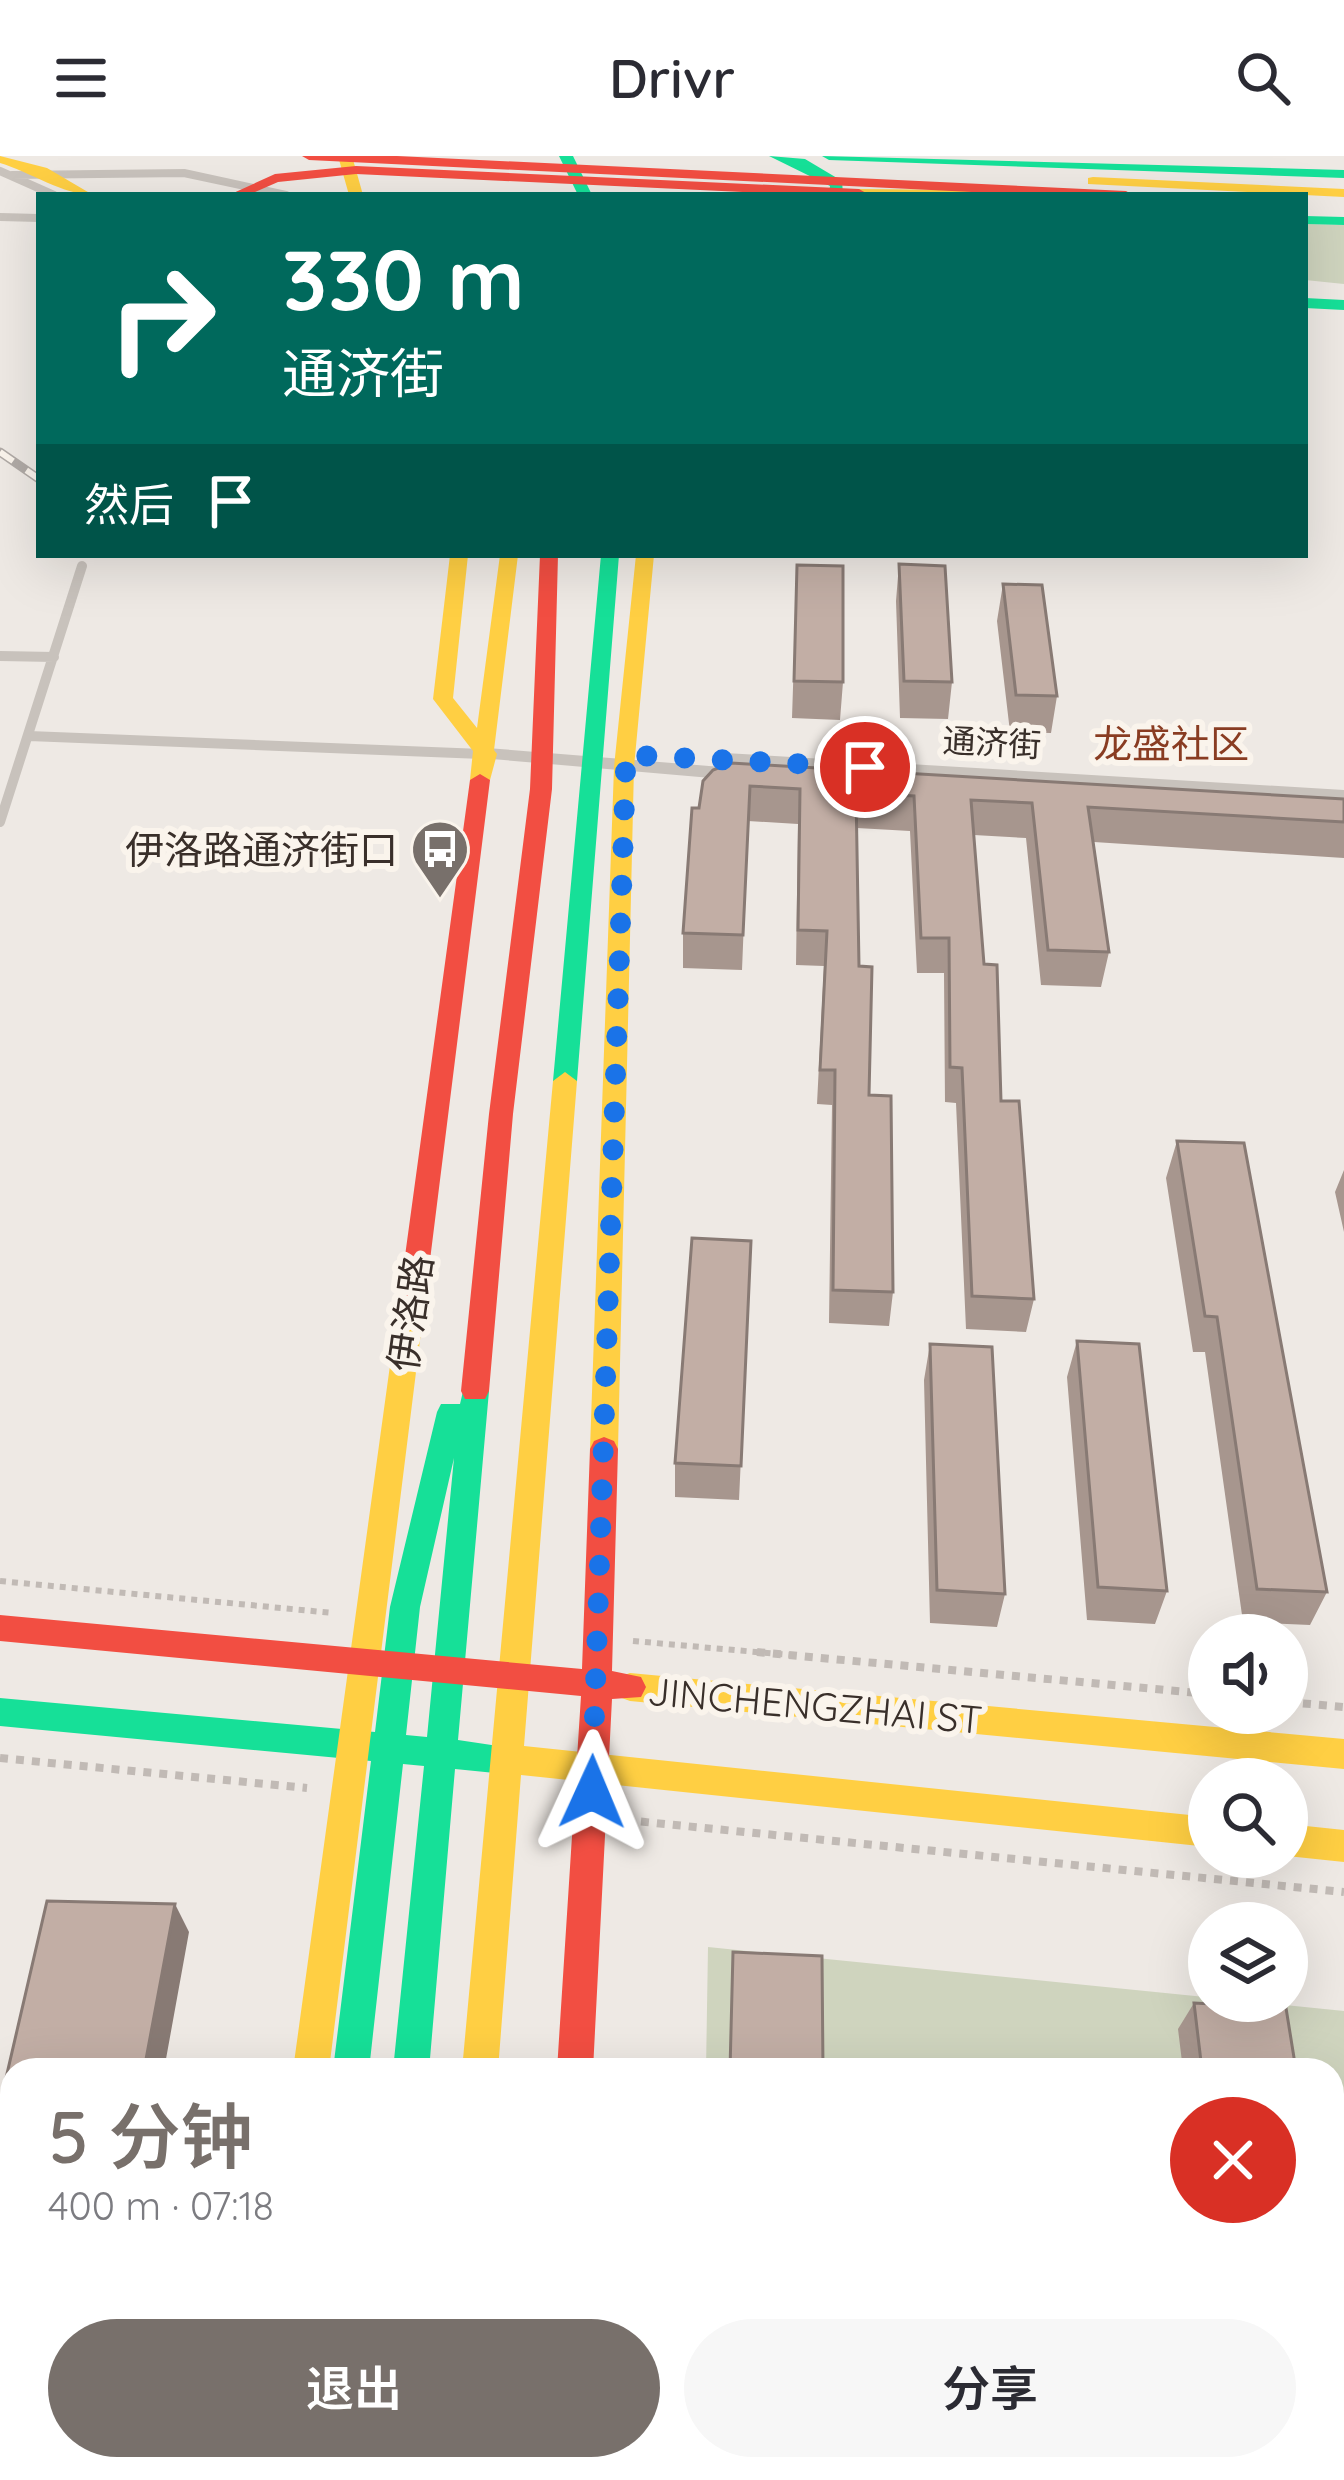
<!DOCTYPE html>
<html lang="zh">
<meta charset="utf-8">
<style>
:root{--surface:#fff;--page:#f7f7f7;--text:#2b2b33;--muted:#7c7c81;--accent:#78706b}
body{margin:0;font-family:Quicksand,"Noto Sans SC",sans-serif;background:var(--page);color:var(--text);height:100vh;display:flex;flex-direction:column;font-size:45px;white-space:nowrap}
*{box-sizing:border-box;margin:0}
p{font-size:39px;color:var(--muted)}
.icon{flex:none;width:66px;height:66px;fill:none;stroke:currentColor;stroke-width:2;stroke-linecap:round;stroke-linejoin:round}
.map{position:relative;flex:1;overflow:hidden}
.panel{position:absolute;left:0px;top:1902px;width:1344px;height:423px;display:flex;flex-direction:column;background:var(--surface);border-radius:36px 36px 0 0;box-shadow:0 12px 48px #0002}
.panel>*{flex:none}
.guide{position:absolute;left:36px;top:36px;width:1272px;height:366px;border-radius:0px;box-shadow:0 12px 48px #0002;background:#00695c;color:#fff;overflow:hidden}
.fabs{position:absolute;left:1188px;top:1458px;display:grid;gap:24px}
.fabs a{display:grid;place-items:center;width:120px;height:120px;border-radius:50%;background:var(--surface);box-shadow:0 12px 48px #0002;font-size:60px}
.pin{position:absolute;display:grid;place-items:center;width:102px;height:102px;color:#fff;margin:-51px;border:6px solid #fff;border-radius:50%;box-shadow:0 3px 12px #0007}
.me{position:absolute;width:132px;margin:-66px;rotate:1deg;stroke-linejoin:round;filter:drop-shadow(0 0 9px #0008)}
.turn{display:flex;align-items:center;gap:42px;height:252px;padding:0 48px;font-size:54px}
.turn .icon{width:156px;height:156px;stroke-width:2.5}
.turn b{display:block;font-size:84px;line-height:102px}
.then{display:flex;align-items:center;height:114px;padding:0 48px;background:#0003;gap:24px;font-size:45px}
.round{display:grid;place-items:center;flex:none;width:126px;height:126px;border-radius:63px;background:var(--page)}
.overview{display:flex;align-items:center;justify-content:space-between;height:204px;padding:0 48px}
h1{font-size:72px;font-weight:600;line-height:90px;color:var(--accent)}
.button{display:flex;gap:24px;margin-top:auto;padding:24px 48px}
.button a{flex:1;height:138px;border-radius:72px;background:var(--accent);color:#fff;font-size:48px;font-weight:600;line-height:138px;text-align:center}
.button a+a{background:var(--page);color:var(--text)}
header{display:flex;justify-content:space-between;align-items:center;height:156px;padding:0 48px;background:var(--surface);font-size:54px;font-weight:600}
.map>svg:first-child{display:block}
.green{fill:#cfd4be}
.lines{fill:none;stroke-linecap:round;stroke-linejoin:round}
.path-far1{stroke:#c1bab5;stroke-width:6;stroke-dasharray:6 6;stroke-linecap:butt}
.path{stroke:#c1bab5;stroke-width:8;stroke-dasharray:8 8;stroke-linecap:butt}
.lane-far2{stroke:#c8c2bc;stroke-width:8}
.lane-far1{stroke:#c8c2bc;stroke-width:10}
.lane{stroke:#c8c2bc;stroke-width:18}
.street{fill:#c8c2bc;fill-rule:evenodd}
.fast{fill:#16e098;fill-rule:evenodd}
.slow{fill:#ffcf43;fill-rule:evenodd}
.jam{fill:#f24e42;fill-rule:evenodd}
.rail-casing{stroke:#b0aaa6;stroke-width:9}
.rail{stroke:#faf4ec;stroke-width:6;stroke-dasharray:16;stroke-linecap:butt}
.wall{fill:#a7968e}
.shaded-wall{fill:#887a74}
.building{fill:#c2aea5;stroke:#887a74;stroke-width:3}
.route{stroke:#1a73e8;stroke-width:21;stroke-dasharray:0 37.8}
.labels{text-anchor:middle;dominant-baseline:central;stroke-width:12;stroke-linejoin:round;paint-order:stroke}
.far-street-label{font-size:33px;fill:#392f2a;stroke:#faf4ec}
.far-quarter-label{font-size:39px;fill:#893c22;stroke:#faf4ec}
.poi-label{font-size:39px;fill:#392f2a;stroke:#faf4ec;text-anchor:end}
.street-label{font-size:39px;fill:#392f2a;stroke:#faf4ec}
</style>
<header><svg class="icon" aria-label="menu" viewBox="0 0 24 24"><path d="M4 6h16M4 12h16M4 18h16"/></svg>Drivr<svg class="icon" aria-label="search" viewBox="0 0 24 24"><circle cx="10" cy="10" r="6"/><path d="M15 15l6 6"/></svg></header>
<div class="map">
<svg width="1344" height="2324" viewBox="0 0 1344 2324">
<rect width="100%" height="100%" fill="#eee9e4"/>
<path class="green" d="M 1305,68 L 1344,69 L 1344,128 L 1305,124 Z
M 708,1791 L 1344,1855 L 1344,2324 L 699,2324 L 700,2313 L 1332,2313 L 1332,1914 L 706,1914 Z"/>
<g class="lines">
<path class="path-far1" d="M 0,1425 L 333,1457
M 633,1485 L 790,1499"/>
<path class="path" d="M 757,1496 L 1209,1538
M 1287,1546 L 1344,1551
M 0,1602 L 307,1632
M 625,1664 L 1344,1736"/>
<path class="lane-far2" d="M 0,15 L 54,39
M 12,19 L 184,17 L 286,39
M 0,61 L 39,62"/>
<path class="lane-far1" d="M 0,500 L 54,501
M 29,580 L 482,598
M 0,666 L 82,410"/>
<path class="lane" d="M 1234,2313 L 1254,2324
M 945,2324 L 947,2313"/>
<path class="street" d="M 487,592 L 746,613 L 756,619 L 746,625 L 480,602 L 480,594 Z
M 725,597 L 1344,634 L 1344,646 L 718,607 L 715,603 Z"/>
<path class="fast" d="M 559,0 L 573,0 L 592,39 L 578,39 Z
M 769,0 L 805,3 L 842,25 L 843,38 L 829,39 L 830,30 Z
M 822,0 L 1344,14 L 1344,22 L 829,4 Z
M 1305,60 L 1344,61 L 1344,69 L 1305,68 Z
M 1305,142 L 1344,144 L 1344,154 L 1305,152 Z
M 601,399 L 619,399 L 577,925 L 565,934 L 553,925 Z
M 475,1224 L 485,1227 L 489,1235 L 458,1584 L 526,1594 L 531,1604 L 526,1614 L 515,1619 L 455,1613 L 429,1914 L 393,1914 L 424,1610 L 403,1608 L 369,1914 L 333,1914 L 371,1605 L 0,1570 L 0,1542 L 375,1576 L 390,1451 L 437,1256 L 441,1248 L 460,1248 L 465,1227 ZM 454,1302 L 427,1581 L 406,1579 L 420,1451 Z
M 354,2313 L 394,2313 L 393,2324 L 353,2324 Z
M 433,2313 L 473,2313 L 472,2324 L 432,2324 Z"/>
<path class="slow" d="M 0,0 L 47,12 L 93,39 C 64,39 30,16 0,7 Z
M 338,0 L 352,0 L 363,39 L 349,39 Z
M 1093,21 L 1344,33 L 1344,41 L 1088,28 L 1088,22 Z
M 859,33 L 1071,35 L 1078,39 L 853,39 Z
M 450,399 L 468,399 L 453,542 L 477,572 L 500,399 L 518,399 L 494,594 L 497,598 L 490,624 L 480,630 L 470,624 L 473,595 L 433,543 Z
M 636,399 L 654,399 L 634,611 L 618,1293 L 614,1301 L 604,1305 L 594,1301 L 590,1293 L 614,611 Z
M 565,916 L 577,925 L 524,1590 L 1209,1661 L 1209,1691 L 521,1619 L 498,1914 L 462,1914 L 553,925 Z
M 412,1134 L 421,1137 L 425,1144 L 329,1914 L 293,1914 L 399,1144 L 403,1137 Z
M 630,1517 L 1344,1583 L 1344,1613 L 630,1545 L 619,1541 L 614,1531 L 619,1521 Z
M 1287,1668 L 1344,1674 L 1344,1706 L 1287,1700 Z
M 285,2313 L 325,2313 L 324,2324 L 284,2324 Z"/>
<path class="jam" d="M 302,0 L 397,0 L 1126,35 L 1133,39 L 1036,39 L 309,4 Z
M 356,10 L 859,33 L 866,37 L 809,39 L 356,18 L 278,26 L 248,39 L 229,39 L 275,18 Z
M 540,399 L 558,399 L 552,633 L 513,958 L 489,1235 L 485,1243 L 465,1243 L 461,1235 L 489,958 L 530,633 Z
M 480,618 L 490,624 L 425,1144 L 421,1151 L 403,1151 L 399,1144 L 470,624 Z
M 604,1281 L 614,1285 L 618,1293 L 612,1515 L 641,1521 L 646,1531 L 641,1541 L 612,1543 L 593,1914 L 557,1914 L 581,1540 L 0,1485 L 0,1459 L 582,1513 L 590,1293 L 594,1285 Z
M 239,2313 L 279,2313 L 277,2324 L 237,2324 Z
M 529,2313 L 569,2313 L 568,2324 L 528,2324 Z"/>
<g class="rail-casing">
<path id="rail" d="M 0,296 L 39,323"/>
</g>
<use href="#rail" class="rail"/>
</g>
<path class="wall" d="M 899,408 L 952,526 L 948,563 L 900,562 L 896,445 Z
M 797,409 L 843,526 L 840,564 L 792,562 Z
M 1003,428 L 1057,540 L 1051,577 L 1010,576 L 997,465 Z
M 703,625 L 1344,643 L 1344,702 L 1094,686 L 1109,796 L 1101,831 L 1041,829 L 1026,682 L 974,679 L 984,808 L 1001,945 L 1034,1143 L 1026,1176 L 966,1173 L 956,947 L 945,946 L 944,817 L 917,817 L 910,675 L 857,672 L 859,810 L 869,939 L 893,1136 L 889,1170 L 829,1167 L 832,949 L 817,948 L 824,810 L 796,809 L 798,668 L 748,665 L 742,814 L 683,812 L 683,777 Z
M 1177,985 L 1327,1436 L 1310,1469 L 1243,1466 L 1205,1196 L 1193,1196 L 1166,1022 Z
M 1344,1014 L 1344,1076 L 1335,1036 Z
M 751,1085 L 739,1344 L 675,1341 L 675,1307 Z
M 1077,1185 L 1167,1435 L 1155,1468 L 1087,1464 L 1067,1221 Z
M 930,1188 L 1005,1438 L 997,1471 L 930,1467 L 924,1224 Z
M 1194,1847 L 1296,1914 L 1183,1914 L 1178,1873 Z
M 1332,2157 L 1344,2237 L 1344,2293 L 1332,2301 Z"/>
<path class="shaded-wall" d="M 175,1748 L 189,1776 L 164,1914 L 144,1914 Z
M 68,2313 L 91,2313 L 89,2324 L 66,2324 Z"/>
<path class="building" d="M 899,408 L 945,410 L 952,526 L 904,525 Z
M 797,409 L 843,410 L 843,526 L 794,525 Z
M 1003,428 L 1042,429 L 1057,540 L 1016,539 Z
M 731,607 L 1344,643 L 1344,666 L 1088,651 L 1109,796 L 1048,794 L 1032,647 L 971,644 L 984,808 L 997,809 L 1001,945 L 1019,945 L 1034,1143 L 972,1140 L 962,912 L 950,911 L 949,782 L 921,782 L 914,640 L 856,637 L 859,810 L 872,811 L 869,939 L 891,940 L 893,1136 L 833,1134 L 835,914 L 820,914 L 827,775 L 798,774 L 800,633 L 750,630 L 743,779 L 683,777 L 692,652 L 699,652 L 703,625 L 713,614 Z
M 1177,985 L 1244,987 L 1327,1436 L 1257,1433 L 1217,1161 L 1205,1160 Z
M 692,1082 L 751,1085 L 741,1310 L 675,1307 Z
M 1077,1185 L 1139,1188 L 1167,1435 L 1098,1431 Z
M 930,1188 L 992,1191 L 1005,1438 L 937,1434 Z
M 47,1745 L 175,1748 L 144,1914 L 12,1914 L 12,2313 L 68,2313 L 66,2324 L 0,2324 L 0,1948 Z
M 733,1796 L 822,1800 L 823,1914 L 730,1914 Z
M 1194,1847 L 1286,1852 L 1296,1914 L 1202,1914 Z
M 1332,2157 L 1344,2237 L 1344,2287 L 1332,2287 Z
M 721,2313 L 825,2313 L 825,2324 L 721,2324 Z"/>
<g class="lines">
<path class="route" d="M 592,1636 L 626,599 L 865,611"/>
</g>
<defs>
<g id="bus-pin" transform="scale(3)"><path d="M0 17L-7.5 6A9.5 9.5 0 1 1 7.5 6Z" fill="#78706b" stroke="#faf4ec"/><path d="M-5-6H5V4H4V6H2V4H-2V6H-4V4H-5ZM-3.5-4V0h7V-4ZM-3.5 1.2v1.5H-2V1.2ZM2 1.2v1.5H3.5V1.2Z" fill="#fff"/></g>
</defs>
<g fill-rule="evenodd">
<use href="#bus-pin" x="440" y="693"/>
</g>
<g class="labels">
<g class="far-street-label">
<text transform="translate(992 586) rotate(3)">通济街</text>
</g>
<g class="far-quarter-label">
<text x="1171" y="587">龙盛社区</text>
</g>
<g class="poi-label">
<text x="398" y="693">伊洛路通济街口</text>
</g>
<g class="street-label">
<text transform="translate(410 1157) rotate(-82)">伊洛路</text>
<text transform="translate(815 1549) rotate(5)">JINCHENGZHAI ST</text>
</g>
</g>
</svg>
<div class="fabs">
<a><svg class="icon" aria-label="sound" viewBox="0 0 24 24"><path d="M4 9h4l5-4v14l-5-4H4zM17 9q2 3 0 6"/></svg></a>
<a><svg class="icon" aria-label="search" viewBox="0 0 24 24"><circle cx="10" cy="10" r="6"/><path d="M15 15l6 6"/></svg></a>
<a><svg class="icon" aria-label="layers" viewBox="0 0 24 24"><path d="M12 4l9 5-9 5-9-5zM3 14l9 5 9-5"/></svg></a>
</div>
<div class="pin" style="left:865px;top:611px;background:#d93025"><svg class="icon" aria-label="arrive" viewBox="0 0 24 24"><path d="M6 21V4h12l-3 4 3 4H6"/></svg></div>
<svg class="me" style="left:592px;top:1636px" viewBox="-20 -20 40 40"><path d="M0-17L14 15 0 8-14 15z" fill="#1a73e8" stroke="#fff" stroke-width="4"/></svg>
<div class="guide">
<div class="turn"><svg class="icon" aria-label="right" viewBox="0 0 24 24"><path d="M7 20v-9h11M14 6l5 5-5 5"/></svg><div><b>330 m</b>通济街</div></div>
<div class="then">然后<svg class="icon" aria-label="arrive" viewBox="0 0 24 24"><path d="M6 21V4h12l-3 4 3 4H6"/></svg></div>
</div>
<section class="panel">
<div class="overview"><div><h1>5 分钟</h1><p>400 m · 07:18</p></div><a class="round" style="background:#d93025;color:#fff"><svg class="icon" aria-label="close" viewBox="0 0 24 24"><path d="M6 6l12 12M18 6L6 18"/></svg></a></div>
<div class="button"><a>退出</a><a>分享</a></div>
</section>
</div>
